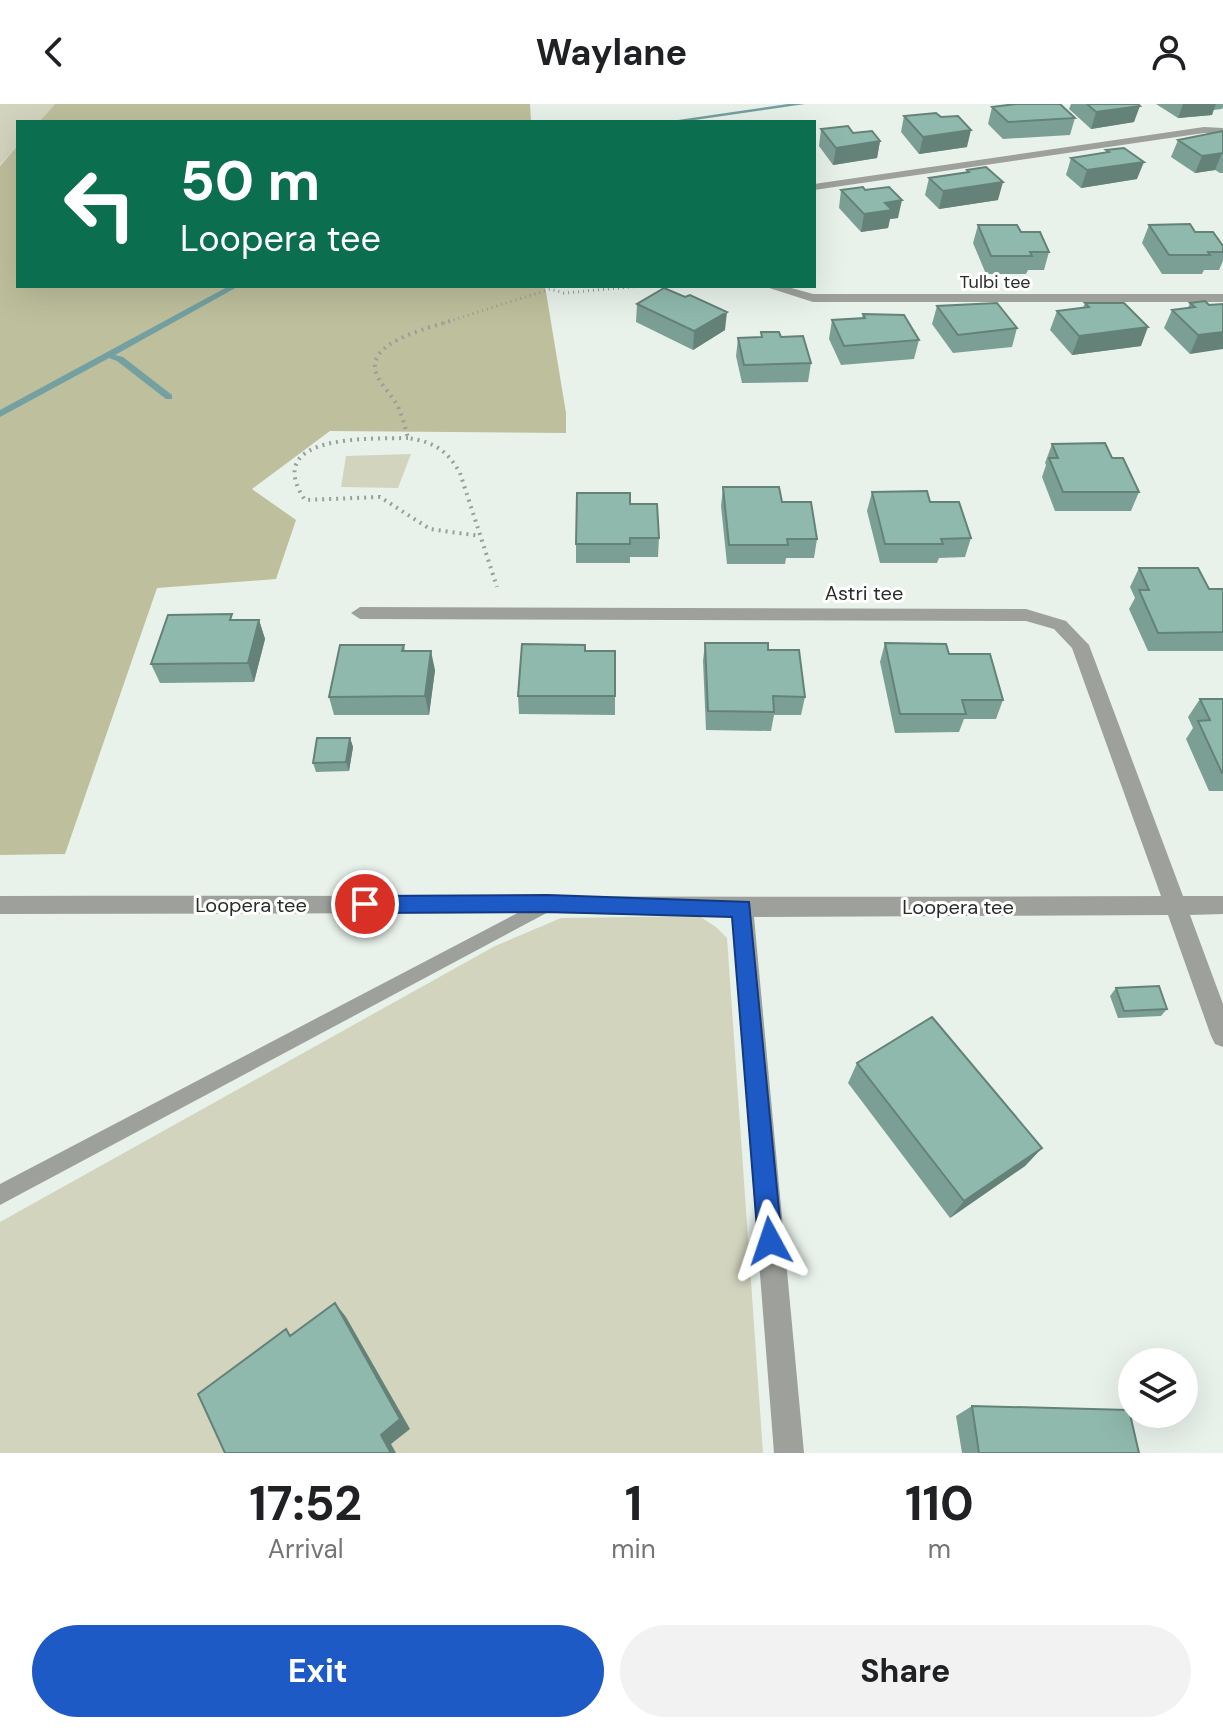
<!DOCTYPE html>
<style>
:root{--surface:#fff;--page:#f2f2f2;--text:#202124;--muted:#757577;--accent:#1d5ac6}
body{margin:0;font-family:"DM Sans",sans-serif;background:var(--page);color:var(--text);height:100vh;display:flex;flex-direction:column;font-size:30px;white-space:nowrap}
*{box-sizing:border-box;margin:0}
p{font-size:26px;color:var(--muted)}
.icon{flex:none;width:44px;height:44px;fill:none;stroke:currentColor;stroke-width:2;stroke-linecap:round;stroke-linejoin:round}
.map{position:relative;height:1349px;overflow:hidden}
.sheet{display:flex;flex-direction:column;background:var(--surface);flex:1}
.sheet>*{flex:none}
.guide{position:absolute;left:16px;top:16px;width:800px;height:168px;border-radius:0px;box-shadow:0 8px 32px #0002;background:#0b6e4f;color:#fff;overflow:hidden}
.tools{position:absolute;left:1118px;top:1244px;display:grid;gap:16px}
.tools a{display:grid;place-items:center;width:80px;height:80px;border-radius:50%;background:var(--surface);box-shadow:0 8px 32px #0002;font-size:40px}
.pin{position:absolute;display:grid;place-items:center;width:68px;height:68px;color:#fff;margin:-34px;border:4px solid #fff;border-radius:50%;box-shadow:0 2px 8px #0007}
.me{position:absolute;width:88px;margin:-44px;rotate:355deg;stroke-linejoin:round;filter:drop-shadow(0 0 6px #0008)}
.turn{display:flex;align-items:center;gap:28px;height:168px;padding:0 32px;font-size:36px}
.turn .icon{width:104px;height:104px;stroke-width:2.5}
.turn b{display:block;font-size:56px;line-height:68px}
.eta{display:flex;justify-content:space-evenly;align-items:center;height:136px;text-align:center}
.eta b{font-size:48px;font-weight:700;line-height:56px}
.action{display:flex;gap:16px;margin-top:auto;padding:16px 32px}
.action a{flex:1;height:92px;border-radius:48px;background:var(--accent);color:#fff;font-size:32px;font-weight:700;line-height:92px;text-align:center}
.action a+a{background:var(--page);color:var(--text)}
header{display:flex;justify-content:space-between;align-items:center;height:104px;padding:0 32px;background:var(--surface);font-size:36px;font-weight:700}
.map>svg:first-child{display:block}
.green{fill:#d2d4be}
.forest{fill:#bebf9c}
.lines{fill:none;stroke-linecap:round;stroke-linejoin:round}
.stream{fill:#74a0a1;fill-rule:evenodd}
.path-far1{stroke:#989f9a;stroke-width:3;stroke-dasharray:1 4;stroke-linecap:butt}
.path{stroke:#989f9a;stroke-width:4;stroke-dasharray:2 5;stroke-linecap:butt}
.lane{fill:#9ea09c;fill-rule:evenodd}
.street{fill:#9ea09c;fill-rule:evenodd}
.wall{fill:#7c9f95}
.shaded-wall{fill:#658279}
.building{fill:#90b9ad;stroke:#658279;stroke-width:2}
.route{fill:#1d5ac6;stroke:#133a81;stroke-width:2}
.labels{text-anchor:middle;dominant-baseline:central;stroke-width:6;stroke-linejoin:round;paint-order:stroke}
.far-street-label{font-size:18px;fill:#2a2e2b;stroke:#fff}
.street-label{font-size:20px;fill:#2a2e2b;stroke:#fff}
</style>
<header><svg class="icon" aria-label="back" viewBox="0 0 24 24"><path d="M15 5l-7 7 7 7"/></svg>Waylane<svg class="icon" aria-label="person" viewBox="0 0 24 24"><circle cx="12" cy="8" r="4"/><path d="M4 21q1-7 8-7t8 7"/></svg></header>
<div class="map">
<svg width="1223" height="1349" viewBox="0 0 1223 1349">
<rect width="100%" height="100%" fill="#e8f2eb"/>
<path class="green" d="M 0,0 L 55,0 L 39,18 L 18,18 L 18,41 L 0,61 Z
M 411,350 L 398,384 L 341,383 L 346,352 Z
M 699,812 L 716,823 L 727,834 L 763,1349 L 0,1349 L 0,1118 L 495,842 L 561,814 Z"/>
<path class="forest" d="M 55,0 L 530,0 L 531,18 L 39,18 Z
M 18,41 L 18,182 L 545,182 L 566,309 L 566,329 L 330,327 L 252,385 L 296,416 L 276,475 L 157,484 L 65,750 L 0,751 L 0,62 Z"/>
<g class="lines">
<path class="stream" d="M 788,0 L 805,0 L 681,18 L 664,18 Z
M 229,182 L 239,182 L 115,251 L 123,253 L 172,291 L 172,295 L 166,295 L 117,257 L 109,254 L 0,313 L 0,306 Z"/>
<path class="path-far1" d="M 444,219 L 550,185 L 564,189 L 642,182"/>
<path class="path" d="M 450,217 C 429,224 362,239 377,271 C 382,283 393,292 398,303 C 403,313 405,324 408,334 C 434,338 447,346 460,369 L 497,483
M 408,334 C 372,335 260,329 305,396 L 380,393 L 430,425 L 480,432"/>
<path class="lane" d="M 548,793 L 554,795 L 557,800 L 554,805 L 0,1101 L 0,1080 Z"/>
<path class="street" d="M 1204,23 L 1223,24 L 1223,30 L 1204,29 L 814,86 L 814,80 Z
M 763,182 L 784,182 L 813,190 L 1223,190 L 1223,198 L 813,198 Z
M 360,503 L 1026,505 L 1066,517 L 1089,541 L 1183,792 L 1223,792 L 1223,810 L 1190,811 L 1223,900 L 1223,943 L 1215,940 L 1211,932 L 1168,811 L 754,813 L 804,1349 L 774,1349 L 732,813 L 548,809 L 0,810 L 0,792 C 387,791 774,794 1161,792 L 1072,544 L 1054,525 L 1026,517 L 360,515 L 351,509 Z"/>
</g>
<path class="wall" d="M 1071,0 L 1138,0 L 1134,18 L 1091,25 L 1069,5 Z
M 1156,0 L 1223,0 L 1223,3 L 1222,5 L 1213,6 L 1212,11 L 1178,14 Z
M 992,3 L 1075,14 L 1070,31 L 1003,35 L 988,20 Z
M 904,12 L 941,13 L 967,43 L 919,50 L 901,28 Z
M 821,25 L 853,29 L 880,37 L 877,54 L 833,61 L 819,42 Z
M 1223,27 L 1223,69 L 1220,69 L 1215,66 L 1195,69 L 1171,53 L 1178,36 Z
M 1106,46 L 1137,75 L 1081,84 L 1066,71 L 1071,54 L 1106,48 Z
M 967,66 L 998,96 L 939,105 L 925,91 L 929,74 L 966,68 Z
M 841,86 L 865,86 L 898,114 L 890,115 L 888,124 L 861,128 L 839,104 Z
M 978,121 L 1021,128 L 1049,148 L 1044,166 L 1028,166 L 1026,170 L 986,170 L 973,139 Z
M 1149,121 L 1223,142 L 1223,157 L 1219,166 L 1204,166 L 1202,170 L 1162,170 L 1142,139 Z
M 1085,199 L 1141,242 L 1072,251 L 1050,226 L 1057,207 L 1083,204 Z
M 1190,199 L 1209,201 L 1223,200 L 1190,250 L 1164,224 L 1172,206 L 1188,204 Z
M 637,200 L 725,226 L 693,246 L 636,218 Z
M 937,202 L 1017,224 L 1012,243 L 953,249 L 932,220 Z
M 863,210 L 919,236 L 914,255 L 841,261 L 829,235 L 832,216 L 862,214 Z
M 761,228 L 781,233 L 811,259 L 808,278 L 742,279 L 736,252 L 738,234 L 761,233 Z
M 1052,340 L 1112,354 L 1139,388 L 1131,407 L 1055,407 L 1042,373 L 1046,361 L 1045,359 Z
M 723,383 L 782,398 L 817,435 L 814,454 L 786,454 L 785,460 L 727,460 L 721,402 Z
M 872,388 L 930,398 L 971,434 L 965,453 L 939,454 L 937,459 L 880,459 L 867,407 Z
M 630,400 L 659,434 L 658,453 L 630,453 L 630,459 L 576,459 L 576,440 Z
M 1139,464 L 1209,485 L 1223,485 L 1223,547 L 1148,547 L 1129,505 L 1135,494 L 1130,483 Z
M 234,516 L 259,516 L 265,535 L 254,578 L 160,579 L 151,560 Z
M 705,539 L 768,546 L 805,593 L 801,611 L 774,611 L 771,627 L 706,626 L 703,557 Z
M 885,539 L 949,550 L 1003,596 L 996,615 L 964,615 L 959,628 L 895,629 L 880,558 Z
M 404,541 L 405,547 L 435,566 L 429,611 L 334,611 L 329,593 Z
M 585,547 L 615,547 L 615,611 L 519,610 L 518,592 Z
M 1200,595 L 1223,595 L 1223,687 L 1209,687 L 1186,635 L 1193,624 L 1188,613 Z
M 350,634 L 353,643 L 349,667 L 316,668 L 313,659 Z
M 1116,884 L 1167,905 L 1161,912 L 1118,914 L 1110,892 Z
M 857,959 L 1042,1044 L 1025,1062 L 950,1114 L 848,979 Z
M 972,1302 L 1139,1349 L 962,1349 L 956,1312 Z"/>
<path class="shaded-wall" d="M 1183,0 L 1216,0 L 1212,11 L 1178,14 Z
M 1140,2 L 1134,18 L 1091,25 L 1096,8 Z
M 971,26 L 967,43 L 919,50 L 923,33 Z
M 880,37 L 877,54 L 833,61 L 836,44 Z
M 1222,49 L 1215,66 L 1195,69 L 1202,52 Z
M 1144,58 L 1137,75 L 1081,84 L 1087,66 Z
M 1003,78 L 998,96 L 939,105 L 943,87 Z
M 902,96 L 898,114 L 890,115 L 888,124 L 861,128 L 864,110 L 885,99 Z
M 727,208 L 725,226 L 693,246 L 694,227 Z
M 1148,223 L 1141,242 L 1072,251 L 1079,232 Z
M 1223,228 L 1223,245 L 1190,250 L 1198,231 Z
M 259,516 L 265,535 L 254,578 L 248,559 Z
M 431,547 L 435,566 L 429,611 L 425,592 Z
M 350,634 L 353,643 L 349,667 L 346,658 Z
M 1042,1044 L 1025,1062 L 950,1114 L 964,1097 Z
M 335,1199 L 346,1213 L 410,1325 L 391,1340 L 396,1349 L 391,1349 L 381,1331 Z"/>
<path class="building" d="M 1016,0 L 1060,0 L 1075,14 L 1008,18 L 992,3 Z
M 1087,0 L 1138,0 L 1140,2 L 1096,8 Z
M 936,9 L 941,13 L 958,12 L 971,26 L 923,33 L 904,12 Z
M 848,22 L 853,29 L 872,27 L 880,37 L 836,44 L 821,25 Z
M 1223,27 L 1223,49 L 1202,52 L 1178,36 Z
M 1124,44 L 1144,58 L 1087,66 L 1071,54 L 1109,48 L 1106,46 Z
M 986,63 L 1003,78 L 943,87 L 929,74 L 969,68 L 967,66 Z
M 863,83 L 865,86 L 889,83 L 902,96 L 885,99 L 892,106 L 864,110 L 841,86 Z
M 1190,120 L 1195,128 L 1213,128 L 1223,142 L 1223,148 L 1208,148 L 1210,151 L 1169,151 L 1149,121 Z
M 978,121 L 1017,121 L 1021,128 L 1040,128 L 1049,148 L 1030,148 L 1032,152 L 991,152 Z
M 664,184 L 685,193 L 690,191 L 727,208 L 694,227 L 637,200 Z
M 1205,197 L 1209,201 L 1223,200 L 1223,228 L 1198,231 L 1172,206 L 1195,203 L 1190,199 Z
M 997,199 L 1017,224 L 958,231 L 937,202 Z
M 1085,199 L 1124,199 L 1148,223 L 1079,232 L 1057,207 L 1089,203 Z
M 863,210 L 904,211 L 919,236 L 844,242 L 832,216 L 865,214 Z
M 761,228 L 779,228 L 781,233 L 803,232 L 811,259 L 744,261 L 738,234 L 762,233 Z
M 1105,339 L 1112,354 L 1123,354 L 1139,388 L 1063,388 L 1049,354 L 1058,354 L 1052,340 Z
M 723,383 L 779,383 L 782,398 L 811,398 L 817,435 L 787,435 L 788,441 L 729,441 Z
M 927,387 L 930,398 L 959,398 L 971,434 L 941,435 L 943,440 L 885,440 L 872,388 Z
M 577,389 L 630,389 L 630,400 L 657,400 L 659,434 L 630,434 L 630,440 L 576,440 Z
M 1139,464 L 1198,464 L 1209,485 L 1223,485 L 1223,528 L 1158,529 L 1139,486 L 1149,486 Z
M 232,510 L 230,516 L 259,516 L 248,559 L 151,560 L 168,511 Z
M 705,539 L 768,539 L 768,546 L 799,546 L 805,593 L 773,592 L 774,608 L 708,607 Z
M 885,539 L 946,540 L 949,550 L 990,550 L 1003,596 L 962,596 L 966,610 L 900,610 Z
M 522,540 L 585,541 L 585,547 L 615,547 L 615,592 L 518,592 Z
M 340,541 L 404,541 L 402,547 L 431,547 L 425,592 L 329,593 Z
M 1200,595 L 1223,595 L 1223,669 L 1222,669 L 1198,617 L 1210,616 Z
M 317,634 L 350,634 L 346,658 L 313,659 Z
M 1159,882 L 1167,905 L 1124,907 L 1116,884 Z
M 932,913 L 1042,1044 L 964,1097 L 857,959 Z
M 335,1199 L 400,1315 L 381,1331 L 391,1349 L 225,1349 L 198,1290 L 286,1225 L 290,1232 Z
M 972,1302 L 1129,1306 L 1139,1349 L 979,1349 Z"/>
<path class="route" d="M 548,791 L 749,798 L 782,1137 L 779,1146 L 770,1149 L 761,1146 L 758,1137 L 732,813 L 548,808 L 365,809 L 358,806 L 355,800 L 358,794 L 365,792 Z"/>
<g class="labels">
<g class="far-street-label">
<text x="995" y="178">Tulbi tee</text>
</g>
<g class="street-label">
<text x="864" y="489">Astri tee</text>
<text x="251" y="801">Loopera tee</text>
<text x="958" y="803">Loopera tee</text>
</g>
</g>
</svg>
<div class="tools">
<a><svg class="icon" aria-label="layers" viewBox="0 0 24 24"><path d="M12 4l9 5-9 5-9-5zM3 14l9 5 9-5"/></svg></a>
</div>
<div class="pin" style="left:365px;top:800px;background:#d93025"><svg class="icon" aria-label="arrive" viewBox="0 0 24 24"><path d="M6 21V4h12l-3 4 3 4H6"/></svg></div>
<svg class="me" style="left:770px;top:1137px" viewBox="-20 -20 40 40"><path d="M0-17L14 15 0 8-14 15z" fill="#1d5ac6" stroke="#fff" stroke-width="4"/></svg>
<div class="guide">
<div class="turn"><svg class="icon" aria-label="left" viewBox="0 0 24 24"><path d="M17 20v-9H6M10 6l-5 5 5 5"/></svg><div><b>50 m</b>Loopera tee</div></div>
</div>
</div>
<section class="sheet">
<div class="eta">
<div><b>17:52</b><p>Arrival</p></div>
<div><b>1</b><p>min</p></div>
<div><b>110</b><p>m</p></div>
</div>
<div class="action"><a>Exit</a><a>Share</a></div>
</section>
